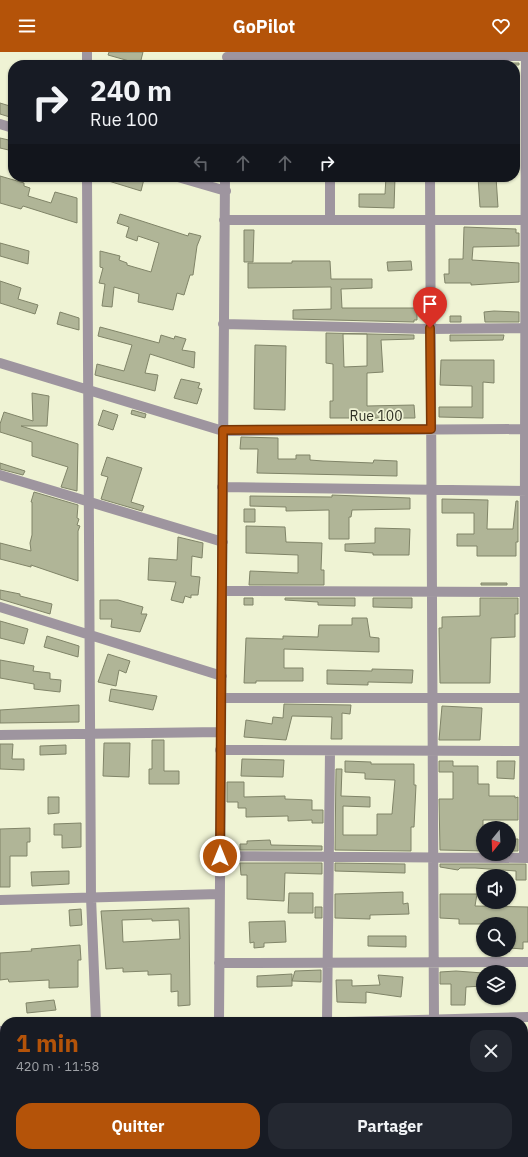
<!DOCTYPE html>
<html lang="fr">
<meta charset="utf-8">
<style>
:root{--surface:#171b24;--page:#242831;--text:#f1f3f6;--muted:#9ea1a6;--accent:#b45309}
body{margin:0;font-family:"IBM Plex Sans",sans-serif;background:var(--page);color:var(--text);height:100vh;display:flex;flex-direction:column;font-size:15px;white-space:nowrap}
*{box-sizing:border-box;margin:0}
p{font-size:13px;color:var(--muted)}
.icon{flex:none;width:22px;height:22px;fill:none;stroke:currentColor;stroke-width:2;stroke-linecap:round;stroke-linejoin:round}
.map{position:relative;flex:1;overflow:hidden}
.sheet{position:absolute;left:0px;top:965px;width:528px;height:140px;display:flex;flex-direction:column;background:var(--surface);border-radius:16px 16px 0 0;box-shadow:0 1px 3px #0004}
.sheet>*{flex:none}
.banner{position:absolute;left:8px;top:8px;width:512px;height:122px;border-radius:16px;box-shadow:0 1px 3px #0004;background:#171b24;color:var(--text);overflow:hidden}
.needle{width:26px;rotate:198deg}
.buttons{position:absolute;left:476px;top:769px;display:grid;gap:8px}
.buttons a{display:grid;place-items:center;width:40px;height:40px;border-radius:50%;background:var(--surface);box-shadow:0 1px 3px #0004;font-size:20px}
.pin{position:absolute;display:grid;place-items:center;width:34px;height:34px;color:#fff;margin:-41px -17px;border-radius:50% 50% 50% 0;rotate:-45deg;box-shadow:0 0 4px #0007}
.pin .icon{rotate:45deg}
.me{position:absolute;width:44px;margin:-22px;rotate:0deg;stroke-linejoin:round;filter:drop-shadow(0 0 3px #0008)}
.turn{display:flex;align-items:center;gap:14px;height:84px;padding:0 16px;font-size:18px}
.turn .icon{width:52px;height:52px;stroke-width:2.5}
.turn b{display:block;font-size:28px;line-height:34px}
.lanes{display:flex;align-items:center;height:38px;padding:0 16px;background:#0003;justify-content:center;gap:20px;direction:ltr}
.lanes .off{opacity:.35}
.round{display:grid;place-items:center;flex:none;width:42px;height:42px;border-radius:16px;background:var(--page)}
.summary{display:flex;align-items:center;justify-content:space-between;height:68px;padding:0 16px}
h1{font-size:24px;font-weight:700;line-height:30px;color:var(--accent)}
.action{display:flex;gap:8px;margin-top:auto;padding:8px 16px}
.action a{flex:1;height:46px;border-radius:16px;background:var(--accent);color:#fff;font-size:16px;font-weight:700;line-height:46px;text-align:center}
.action a+a{background:var(--page);color:var(--text)}
header{display:flex;justify-content:space-between;align-items:center;height:52px;padding:0 16px;background:var(--accent);color:#fff;font-size:18px;font-weight:700}
.map>svg:first-child{display:block}
.building{fill:#b0b597;stroke:#808468;fill-rule:evenodd}
.lines{fill:none;stroke-linecap:round;stroke-linejoin:round}
.minor{stroke:#9e959f;stroke-width:10}
.route-casing{stroke:#753606;stroke-width:10}
.route{stroke:#b45309;stroke-width:7}
.labels{text-anchor:middle;dominant-baseline:central;stroke-width:3.5;stroke-linejoin:round;paint-order:stroke}
.street-label{font-size:14px;fill:#303125;stroke:#eff3d4}
</style>
<header><svg class="icon" aria-label="menu" viewBox="0 0 24 24"><path d="M4 6h16M4 12h16M4 18h16"/></svg>GoPilot<svg class="icon" aria-label="heart" viewBox="0 0 24 24"><path d="M12 20l-8-8c-3-5 5-10 8-4 3-6 11-1 8 4z"/></svg></header>
<div class="map">
<svg width="528" height="1105" viewBox="0 0 528 1105">
<rect width="100%" height="100%" fill="#eff3d4"/>
<path class="building" d="M 109,0 L 143,0 L 140,12 L 108,3 Z
M 441,11 L 519,11 L 519,13 L 441,13 Z
M 0,51 L 13,55 L 13,66 L 0,62 Z
M 515,84 L 519,84 L 519,98 L 515,98 Z
M 0,86 L 13,89 L 13,99 L 0,96 Z
M 0,124 L 24,131 L 24,134 L 30,136 L 28,144 L 51,151 L 55,140 L 77,146 L 77,171 L 23,154 L 21,157 L 0,151 Z
M 102,125 L 136,125 L 144,127 L 141,139 L 102,127 Z
M 386,125 L 395,125 L 394,156 L 359,155 L 359,142 L 385,142 Z
M 478,125 L 496,125 L 498,155 L 480,155 Z
M 120,162 L 188,184 L 189,181 L 201,184 L 197,194 L 193,223 L 190,223 L 184,243 L 177,241 L 173,258 L 138,250 L 139,242 L 114,235 L 112,255 L 102,254 L 105,232 L 99,231 L 103,216 L 100,215 L 100,199 L 120,204 L 119,208 L 127,211 L 127,213 L 151,220 L 159,191 L 138,184 L 137,189 L 126,185 L 129,175 L 117,171 Z
M 464,175 L 516,177 L 516,181 L 519,181 L 519,194 L 473,195 L 472,208 L 519,211 L 519,230 L 471,233 L 471,231 L 445,231 L 444,222 L 449,222 L 449,207 L 463,207 Z
M 244,178 L 254,178 L 253,210 L 244,210 Z
M 0,191 L 29,199 L 28,212 L 0,204 Z
M 292,209 L 330,209 L 331,227 L 372,227 L 372,236 L 341,237 L 342,256 L 417,256 L 417,268 L 414,268 L 414,270 L 293,267 L 293,258 L 331,257 L 331,235 L 248,236 L 248,211 L 292,211 Z
M 411,209 L 412,218 L 388,219 L 387,210 Z
M 0,229 L 21,236 L 18,247 L 38,253 L 35,262 L 0,251 Z
M 494,259 L 519,260 L 519,270 L 485,270 L 484,260 Z
M 60,260 L 79,266 L 79,278 L 57,272 Z
M 450,264 L 461,264 L 461,270 L 450,270 Z
M 100,275 L 159,291 L 161,283 L 174,287 L 175,284 L 186,287 L 182,298 L 195,300 L 194,316 L 150,302 L 145,321 L 158,323 L 155,339 L 95,323 L 97,312 L 124,319 L 132,293 L 98,284 Z
M 326,281 L 414,283 L 414,287 L 381,288 L 383,320 L 367,321 L 367,354 L 414,353 L 415,366 L 330,366 L 330,349 L 333,349 L 333,312 L 326,311 ZM 343,282 L 367,282 L 367,314 L 344,315 Z
M 450,283 L 504,283 L 503,288 L 450,289 Z
M 255,293 L 286,294 L 285,358 L 254,357 Z
M 441,308 L 494,308 L 494,331 L 483,330 L 483,366 L 439,365 L 439,355 L 472,355 L 472,334 L 440,333 Z
M 181,327 L 200,331 L 198,336 L 202,337 L 197,352 L 174,346 Z
M 32,341 L 49,344 L 47,374 L 21,374 L 78,392 L 77,439 L 61,435 L 68,415 L 32,404 L 32,390 L 0,380 L 0,372 L 4,360 L 33,369 Z
M 103,358 L 118,363 L 113,378 L 98,373 Z
M 132,358 L 146,362 L 145,366 L 131,362 Z
M 241,385 L 278,386 L 278,407 L 296,407 L 296,403 L 310,403 L 310,408 L 323,409 L 373,411 L 374,408 L 397,409 L 397,424 L 257,421 L 258,397 L 240,397 Z
M 107,405 L 142,416 L 131,450 L 144,454 L 142,459 L 101,447 L 108,425 L 101,423 Z
M 0,411 L 25,419 L 23,423 L 0,417 Z
M 34,440 L 78,453 L 77,466 L 79,467 L 77,473 L 80,474 L 78,479 L 78,529 L 31,513 L 31,515 L 0,507 L 0,491 L 31,499 L 30,491 L 32,483 L 32,450 L 31,450 Z
M 332,443 L 410,446 L 410,457 L 352,458 L 351,465 L 349,465 L 349,487 L 329,487 L 329,458 L 286,459 L 286,455 L 250,454 L 250,444 L 332,445 Z
M 442,447 L 488,448 L 487,477 L 513,477 L 516,449 L 518,449 L 518,490 L 516,490 L 516,504 L 477,504 L 477,494 L 457,494 L 457,482 L 474,482 L 474,461 L 442,461 Z
M 244,457 L 255,457 L 255,470 L 244,470 Z
M 246,474 L 285,475 L 286,490 L 322,491 L 321,518 L 324,518 L 324,533 L 249,533 L 250,519 L 298,521 L 298,503 L 246,501 Z
M 375,476 L 410,477 L 409,503 L 373,503 L 373,501 L 345,499 L 345,492 L 375,491 Z
M 178,485 L 203,491 L 202,506 L 192,504 L 191,524 L 200,525 L 198,543 L 191,543 L 191,546 L 185,544 L 183,551 L 171,548 L 176,530 L 148,528 L 149,506 L 177,508 Z
M 481,531 L 507,531 L 507,533 L 481,533 Z
M 0,538 L 20,542 L 20,544 L 52,552 L 50,562 L 0,547 Z
M 244,546 L 253,546 L 253,553 L 244,553 Z
M 285,546 L 355,546 L 355,554 L 318,553 L 318,550 L 285,548 Z
M 373,546 L 412,546 L 412,556 L 373,555 Z
M 480,546 L 518,546 L 518,562 L 515,562 L 515,585 L 491,586 L 490,631 L 440,631 L 439,576 L 442,576 L 442,565 L 480,564 Z
M 100,548 L 118,548 L 143,555 L 141,562 L 147,562 L 140,580 L 111,575 L 112,567 L 100,567 Z
M 352,566 L 367,566 L 370,585 L 379,586 L 379,600 L 284,597 L 284,616 L 303,616 L 303,629 L 256,629 L 256,631 L 244,631 L 246,586 L 283,587 L 283,584 L 318,585 L 319,573 L 352,573 Z
M 0,569 L 28,577 L 24,592 L 0,586 Z
M 47,584 L 79,594 L 78,605 L 44,595 Z
M 108,602 L 130,609 L 126,621 L 119,618 L 116,634 L 98,630 Z
M 0,608 L 34,614 L 33,619 L 50,621 L 50,627 L 61,628 L 60,640 L 34,637 L 34,632 L 0,626 Z
M 372,617 L 413,618 L 412,631 L 368,630 L 368,633 L 327,632 L 327,618 L 372,619 Z
M 111,637 L 157,644 L 153,658 L 109,649 Z
M 284,652 L 351,653 L 350,662 L 342,661 L 342,687 L 331,687 L 332,665 L 292,664 L 286,688 L 244,685 L 246,668 L 272,672 L 273,665 L 283,666 Z
M 79,653 L 79,670 L 0,671 L 0,658 Z
M 442,654 L 482,656 L 480,688 L 439,688 Z
M 152,688 L 164,688 L 164,719 L 179,719 L 179,732 L 149,732 L 149,717 L 152,717 Z
M 104,691 L 130,691 L 129,725 L 103,724 Z
M 0,692 L 13,692 L 12,707 L 24,707 L 24,718 L 0,717 Z
M 66,693 L 66,702 L 40,703 L 40,694 Z
M 242,707 L 284,708 L 283,725 L 241,724 Z
M 345,709 L 371,710 L 371,712 L 414,712 L 414,733 L 416,733 L 414,775 L 411,775 L 411,799 L 335,798 L 336,717 L 342,717 L 341,744 L 370,745 L 370,755 L 343,754 L 343,783 L 377,783 L 377,762 L 392,762 L 395,728 L 365,727 L 365,721 L 345,720 Z
M 439,709 L 453,709 L 453,714 L 478,714 L 478,732 L 489,732 L 489,744 L 515,744 L 515,746 L 518,745 L 518,768 L 483,768 L 483,799 L 440,798 L 439,747 L 453,747 L 453,720 L 439,720 Z
M 497,709 L 515,709 L 514,727 L 497,726 Z
M 227,730 L 244,730 L 244,745 L 285,744 L 285,747 L 312,748 L 312,758 L 323,758 L 323,771 L 312,771 L 312,768 L 288,769 L 288,764 L 246,765 L 246,756 L 238,756 L 238,750 L 227,750 Z
M 48,745 L 59,745 L 59,761 L 48,762 Z
M 81,771 L 81,795 L 62,796 L 62,783 L 54,783 L 54,772 Z
M 30,776 L 30,790 L 27,790 L 27,804 L 10,804 L 10,835 L 0,835 L 0,777 Z
M 509,787 L 518,787 L 518,799 L 509,799 Z
M 270,788 L 271,793 L 322,794 L 322,798 L 240,798 L 240,792 L 247,792 L 247,789 Z
M 240,811 L 322,811 L 322,822 L 285,821 L 284,849 L 247,847 L 247,823 L 241,823 Z
M 335,811 L 405,812 L 405,821 L 335,819 Z
M 440,812 L 526,812 L 526,828 L 516,828 L 516,819 L 475,816 L 460,816 L 458,818 L 440,815 Z
M 69,819 L 69,832 L 32,834 L 31,820 Z
M 403,840 L 403,852 L 408,851 L 409,862 L 370,863 L 370,867 L 335,866 L 335,842 Z
M 289,841 L 313,841 L 313,861 L 288,861 Z
M 440,842 L 477,842 L 475,854 L 528,855 L 528,890 L 523,890 L 523,897 L 509,896 L 509,872 L 459,872 L 459,867 L 440,866 Z
M 315,855 L 322,855 L 322,866 L 315,866 Z
M 189,856 L 190,953 L 178,954 L 178,939 L 171,940 L 171,922 L 148,923 L 148,919 L 123,920 L 123,916 L 106,917 L 101,859 ZM 152,867 L 152,869 L 179,868 L 180,887 L 123,890 L 122,868 Z
M 81,857 L 82,873 L 70,874 L 69,858 Z
M 285,869 L 286,890 L 264,891 L 264,895 L 254,896 L 254,890 L 250,891 L 249,870 Z
M 368,884 L 406,884 L 406,895 L 368,894 Z
M 80,893 L 81,908 L 78,908 L 78,935 L 49,936 L 49,928 L 9,930 L 8,927 L 0,928 L 0,901 L 32,899 L 31,897 L 43,896 Z
M 321,918 L 321,930 L 292,929 L 295,919 Z
M 456,919 L 483,921 L 483,934 L 466,935 L 465,953 L 451,953 L 451,932 L 440,932 L 440,920 Z
M 292,922 L 292,934 L 257,935 L 257,924 Z
M 378,923 L 403,925 L 401,945 L 366,940 L 366,951 L 337,950 L 336,928 L 352,928 L 352,934 L 380,933 Z
M 54,948 L 56,958 L 27,961 L 26,951 Z"/>
<g class="lines">
<path class="minor" d="M 87,0 L 87,13
M 227,5 L 528,4
M 0,72 L 13,76
M 87,125 L 91,845 L 96,970
M 178,125 L 226,139
M 430,125 L 434,970
M 224,168 L 528,168
M 330,168 L 330,125
M 223,272 L 430,277 L 528,276
M 0,311 L 223,379 L 528,377
M 0,423 L 223,490
M 222,435 L 528,439
M 222,539 L 528,540
M 0,555 L 222,624
M 221,646 L 528,646
M 0,683 L 221,680
M 220,698 L 528,699
M 220,804 L 528,806
M 524,806 L 526,0
M 0,848 L 219,842
M 219,911 L 528,910
M 219,970 L 225,125
M 327,970 L 330,699
M 345,970 L 528,965
M 0,979 L 5,979
M 523,1083 L 528,1083
M 104,1100 L 104,1105
M 435,1100 L 435,1105
M 218,1105 L 218,1100"/>
</g>
<g class="lines">
<g class="route-casing">
<path id="route" d="M 220,804 L 223,378 L 431,377 L 430,276"/>
</g>
<use href="#route" class="route"/>
</g>
<g class="labels">
<g class="street-label">
<text x="376" y="364">Rue 100</text>
</g>
</g>
</svg>
<div class="buttons">
<a><svg class="needle" viewBox="-14 -14 28 28"><path d="M0-13l5 13h-10z" fill="#e53935"/><path d="M0 13l5-13h-10z" fill="#9ea1a6"/></svg></a>
<a><svg class="icon" aria-label="sound" viewBox="0 0 24 24"><path d="M4 9h4l5-4v14l-5-4H4zM17 9q2 3 0 6"/></svg></a>
<a><svg class="icon" aria-label="search" viewBox="0 0 24 24"><circle cx="10" cy="10" r="6"/><path d="M15 15l6 6"/></svg></a>
<a><svg class="icon" aria-label="layers" viewBox="0 0 24 24"><path d="M12 4l9 5-9 5-9-5zM3 14l9 5 9-5"/></svg></a>
</div>
<div class="pin" style="left:430px;top:276px;background:#d93025"><svg class="icon" aria-label="arrive" viewBox="0 0 24 24"><path d="M6 21V4h12l-3 4 3 4H6"/></svg></div>
<svg class="me" style="left:220px;top:804px" viewBox="-20 -20 40 40"><circle r="17" fill="#b45309" stroke="#fff" stroke-width="3"/><path d="M0-11L8 9 0 5-8 9z" fill="#fff"/></svg>
<div class="banner">
<div class="turn"><svg class="icon" aria-label="right" viewBox="0 0 24 24"><path d="M7 20v-9h11M14 6l5 5-5 5"/></svg><div><b>240 m</b>Rue 100</div></div>
<div class="lanes"><svg class="icon off" aria-label="left" viewBox="0 0 24 24"><path d="M17 20v-9H6M10 6l-5 5 5 5"/></svg><svg class="icon off" aria-label="ahead" viewBox="0 0 24 24"><path d="M12 20V5M6 11l6-6 6 6"/></svg><svg class="icon off" aria-label="ahead" viewBox="0 0 24 24"><path d="M12 20V5M6 11l6-6 6 6"/></svg><svg class="icon" aria-label="right" viewBox="0 0 24 24"><path d="M7 20v-9h11M14 6l5 5-5 5"/></svg></div>
</div>
<section class="sheet">
<div class="summary"><div><h1>1 min</h1><p>420 m · 11:58</p></div><a class="round"><svg class="icon" aria-label="close" viewBox="0 0 24 24"><path d="M6 6l12 12M18 6L6 18"/></svg></a></div>
<div class="action"><a>Quitter</a><a>Partager</a></div>
</section>
</div>
